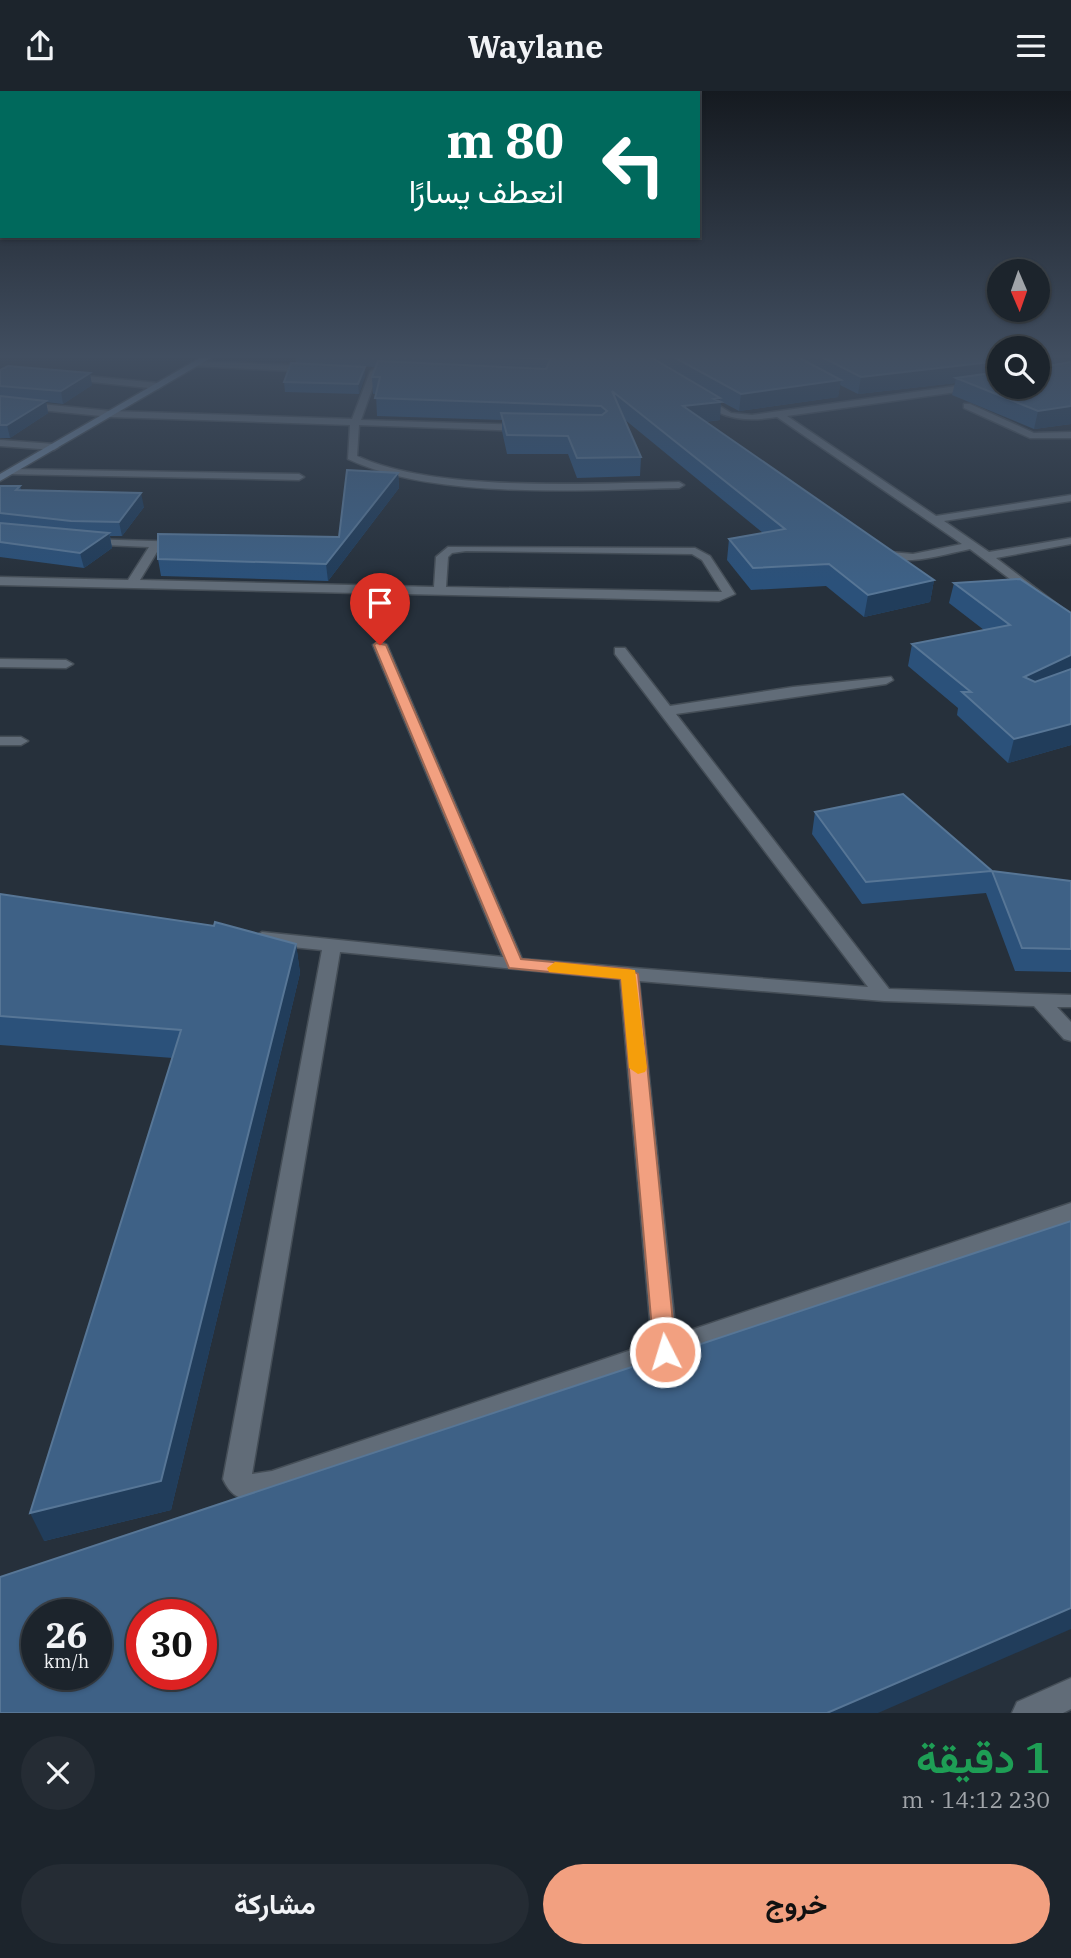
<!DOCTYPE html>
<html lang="ar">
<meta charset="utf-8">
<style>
:root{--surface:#1c242c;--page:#252c34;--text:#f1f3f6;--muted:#a0a4a9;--line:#3a4148;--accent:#f2a080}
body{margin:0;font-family:"IBM Plex Serif",Vazirmatn,serif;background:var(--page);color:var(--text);direction:rtl;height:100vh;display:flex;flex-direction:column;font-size:26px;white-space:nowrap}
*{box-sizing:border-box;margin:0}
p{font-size:23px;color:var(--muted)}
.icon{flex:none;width:38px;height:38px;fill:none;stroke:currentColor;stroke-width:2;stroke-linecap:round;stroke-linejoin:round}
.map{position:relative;height:1622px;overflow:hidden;direction:ltr}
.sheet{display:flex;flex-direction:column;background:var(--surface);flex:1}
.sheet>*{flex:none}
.banner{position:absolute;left:0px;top:0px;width:700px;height:147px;box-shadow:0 2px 5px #0004,0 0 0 2px var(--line);direction:rtl;background:#00695c;color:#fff;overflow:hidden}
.needle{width:46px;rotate:178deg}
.controls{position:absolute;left:987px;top:168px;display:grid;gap:14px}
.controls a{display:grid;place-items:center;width:63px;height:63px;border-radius:50%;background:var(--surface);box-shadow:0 2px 5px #0004,0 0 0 2px var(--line);font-size:35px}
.speed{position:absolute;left:21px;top:1508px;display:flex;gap:14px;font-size:35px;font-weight:700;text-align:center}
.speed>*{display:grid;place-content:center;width:91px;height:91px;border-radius:50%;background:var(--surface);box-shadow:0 2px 5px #0004,0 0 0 2px var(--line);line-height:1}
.speed small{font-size:18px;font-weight:400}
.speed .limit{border:10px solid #d22;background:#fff;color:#111}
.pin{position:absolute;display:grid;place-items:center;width:60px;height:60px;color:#fff;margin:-72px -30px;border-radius:50% 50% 50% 0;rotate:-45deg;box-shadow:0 0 7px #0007}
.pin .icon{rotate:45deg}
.me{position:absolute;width:77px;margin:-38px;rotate:355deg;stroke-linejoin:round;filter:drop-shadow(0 0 5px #0008)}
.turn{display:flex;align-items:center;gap:24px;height:147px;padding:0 21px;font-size:32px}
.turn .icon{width:91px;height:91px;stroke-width:2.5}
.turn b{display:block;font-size:49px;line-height:60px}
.round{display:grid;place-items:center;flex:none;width:74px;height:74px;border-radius:37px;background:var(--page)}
.summary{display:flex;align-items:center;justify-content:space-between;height:119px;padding:0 21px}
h1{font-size:42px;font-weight:700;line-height:52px;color:#1e9e55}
.button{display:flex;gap:14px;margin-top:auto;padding:14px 21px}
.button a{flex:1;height:80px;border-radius:42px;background:var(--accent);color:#111;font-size:28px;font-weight:700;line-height:80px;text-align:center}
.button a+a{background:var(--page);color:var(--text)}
header{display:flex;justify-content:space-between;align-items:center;height:91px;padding:0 21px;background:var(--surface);font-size:32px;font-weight:700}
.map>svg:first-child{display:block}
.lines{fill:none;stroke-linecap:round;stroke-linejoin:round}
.street-casing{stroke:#454e57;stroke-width:3}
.secondary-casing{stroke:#454e57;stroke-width:3}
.street{fill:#616c78;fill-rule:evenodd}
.secondary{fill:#6c839d;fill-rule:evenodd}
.wall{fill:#2b517a}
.shaded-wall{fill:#213d5b}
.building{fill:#3e6186;stroke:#577696;stroke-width:2;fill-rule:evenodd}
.route{fill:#f2a080;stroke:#9d6853;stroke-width:2}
.slow{fill:#f59e0b}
</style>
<header><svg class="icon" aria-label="menu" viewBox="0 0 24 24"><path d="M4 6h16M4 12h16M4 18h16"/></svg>Waylane<svg class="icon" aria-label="share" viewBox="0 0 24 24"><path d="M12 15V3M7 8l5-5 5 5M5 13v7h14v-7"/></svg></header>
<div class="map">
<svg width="1071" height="1622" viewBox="0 0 1071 1622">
<rect width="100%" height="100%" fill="#26303b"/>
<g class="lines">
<g class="street-casing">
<path id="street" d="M 197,270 L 312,275 L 316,278 L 312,281 L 194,275 Z
M 374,278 L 378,281 L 361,329 L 525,334 L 530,337 L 525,340 L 359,334 L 357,365 C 437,402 589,392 679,391 L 684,394 L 679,397 C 584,399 433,409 348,368 L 350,334 L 111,326 L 0,315 L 0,309 L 111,320 L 352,328 L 370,281 Z
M 67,283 L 158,292 L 162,295 L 158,298 L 64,288 Z
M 999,289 L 999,295 L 787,325 L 936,425 L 1071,404 L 1071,410 L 944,430 L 989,461 L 1071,447 L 1071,453 L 996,467 L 1071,524 L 1071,534 L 970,458 C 937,465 908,475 875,465 L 873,463 L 879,460 L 913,463 L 962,453 L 777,326 C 746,331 722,329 698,308 L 705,306 L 731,322 L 752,324 Z
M 964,313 L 970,313 L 1034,342 L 1071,341 L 1071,347 L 1030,347 L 964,317 Z
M 0,349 L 54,353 L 59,356 L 54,359 L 0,355 Z
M 10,378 L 299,383 L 304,386 L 299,389 L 6,383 L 5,381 Z
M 87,448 L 185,451 L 185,455 L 160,456 L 140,489 L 434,496 L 436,466 L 448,456 L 695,457 L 710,465 L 735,503 L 719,510 L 0,494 L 0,486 L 128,489 L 149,456 L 83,453 L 83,449 ZM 466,460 L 692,463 L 702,469 L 722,501 L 446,496 L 448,466 L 452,462 Z
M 380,550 L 387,554 L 522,868 L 868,896 L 615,563 L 615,557 L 625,557 L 670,615 L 793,596 L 891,586 L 893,589 L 886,593 L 676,623 L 889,898 L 1071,904 L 1071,916 L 1057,916 L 1071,931 L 1071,950 L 1064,948 L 1034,915 L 884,910 L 639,890 L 676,1244 L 1071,1112 L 1071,1130 L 272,1406 C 249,1410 234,1412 223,1388 L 322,859 L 262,853 L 253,847 L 262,841 L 503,866 L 373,554 ZM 340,861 L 620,888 L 652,1252 L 272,1380 L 252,1383 Z
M 0,568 L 66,569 L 73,573 L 66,577 L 0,576 Z
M 0,646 L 21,646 L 28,650 L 21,654 L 0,654 Z
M 1071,1587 L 1071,1618 L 1063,1622 L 1012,1622 L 1017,1611 Z"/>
</g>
<g class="secondary-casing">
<path id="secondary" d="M 205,264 L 216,264 L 0,390 L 0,383 Z"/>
</g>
<use href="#street" class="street"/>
<use href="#secondary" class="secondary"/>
</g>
<path class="wall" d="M 295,264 L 999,264 L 999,296 L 1071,264 L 1071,333 L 1034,338 L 952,304 L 955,292 L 858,303 L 840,294 L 838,306 L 739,320 L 720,310 L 720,329 L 705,331 L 934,489 L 930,511 L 864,526 L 826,495 L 751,499 L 727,469 L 729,448 L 763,442 L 624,328 L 641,366 L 640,385 L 577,387 L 568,363 L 507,363 L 502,340 L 502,329 L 377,325 L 376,303 L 373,303 L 372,286 L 375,276 L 296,272 Z
M 0,279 L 92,294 L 63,313 L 46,311 L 48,322 L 10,347 L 0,347 Z
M 365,285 L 359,303 L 285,301 L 284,291 Z
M 398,382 L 399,397 L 328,490 L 161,485 L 158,468 L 339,446 Z
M 0,395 L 20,395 L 21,399 L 144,416 L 122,445 L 110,445 L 112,457 L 84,477 L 0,466 Z
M 954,492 L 1071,522 L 1071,654 L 1008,672 L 957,624 L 958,617 L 908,575 L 912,553 L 984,539 L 949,512 Z
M 815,721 L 992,780 L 1071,790 L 1071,881 L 1015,880 L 986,802 L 862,813 L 812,743 Z
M 0,803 L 296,853 L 300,882 L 171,1419 L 44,1450 L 173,967 L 0,954 Z"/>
<path class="shaded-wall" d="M 1071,264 L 1071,276 L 1038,281 L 1041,265 Z
M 999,270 L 999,284 L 956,287 L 955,292 L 858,303 L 861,286 Z
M 365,276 L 365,285 L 359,303 L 358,293 Z
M 90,282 L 92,294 L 63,313 L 61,300 Z
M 841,289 L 838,306 L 739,320 L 741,303 Z
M 720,307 L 720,312 L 721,311 L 720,329 L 682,333 L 683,315 Z
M 46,310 L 48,322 L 10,347 L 7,334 Z
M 1071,315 L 1071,333 L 1034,338 L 1038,320 Z
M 398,382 L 399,397 L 328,490 L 326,473 Z
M 141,402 L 144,416 L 122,445 L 119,431 Z
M 109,442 L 112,457 L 84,477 L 80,462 Z
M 934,489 L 930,511 L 864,526 L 868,504 Z
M 1071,564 L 1071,580 L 1018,608 L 1024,586 Z
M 1071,633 L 1071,654 L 1008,672 L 1014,648 Z
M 296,853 L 300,882 L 171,1419 L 44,1450 L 30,1422 Z
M 1071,1517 L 1071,1538 L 878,1622 L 827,1622 Z"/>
<path class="building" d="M 470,264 L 647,264 L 720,307 L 714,308 L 721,311 L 683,315 L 934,489 L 868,504 L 829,473 L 753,477 L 729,448 L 785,438 L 612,300 L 641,366 L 577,367 L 568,345 L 507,344 L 501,322 L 602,324 L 607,320 L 601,315 L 375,307 L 380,286 L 372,286 L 378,270 L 546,278 L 551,268 Z
M 670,264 L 794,264 L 841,289 L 741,303 Z
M 818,264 L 996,264 L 999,266 L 999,270 L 861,286 Z
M 1038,264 L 1044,264 L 1041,265 L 1039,273 L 1042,276 L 1071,271 L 1071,315 L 1038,320 L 956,287 L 999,281 L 999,296 L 1038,296 Z
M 291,272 L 365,276 L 358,293 L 284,291 Z
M 8,275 L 90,282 L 61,300 L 0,295 L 0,279 Z
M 0,305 L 46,310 L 7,334 L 0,334 Z
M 347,379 L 398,382 L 326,473 L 158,468 L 158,443 L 339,446 Z
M 0,395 L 20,395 L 16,399 L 141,402 L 119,431 L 71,430 L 0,422 Z
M 0,432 L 109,442 L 80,462 L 0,451 Z
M 1020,488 L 1071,522 L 1071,564 L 1024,586 L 1035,591 L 1071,578 L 1071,633 L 1014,648 L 962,601 L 971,601 L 912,553 L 1010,534 L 954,492 Z
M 903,703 L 992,780 L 866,791 L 815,721 Z
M 992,780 L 1071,790 L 1071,858 L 1022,857 Z
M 0,803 L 214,835 L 215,831 L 296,853 L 161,1390 L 30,1422 L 181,939 L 0,925 Z
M 1071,1130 L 1071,1517 L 827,1622 L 0,1622 L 0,1486 ZM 37,1524 L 96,1524 L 96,1584 L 37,1584 ZM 142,1524 L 201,1524 L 201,1584 L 142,1584 Z"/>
<linearGradient id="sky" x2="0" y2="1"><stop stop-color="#151a20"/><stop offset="0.54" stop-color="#414e60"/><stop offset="1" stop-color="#414e60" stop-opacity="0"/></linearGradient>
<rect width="1071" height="491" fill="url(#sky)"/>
<path class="route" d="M 376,552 L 386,554 L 521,868 L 629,878 L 638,883 L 676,1261 L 673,1269 L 665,1272 L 657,1269 L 654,1261 L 621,888 L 509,877 L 374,554 Z"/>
<path class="slow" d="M 555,871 L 635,879 L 647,977 L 645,981 L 638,983 L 629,977 L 621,888 L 549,881 L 547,877 Z"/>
</svg>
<div class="controls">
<a><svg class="needle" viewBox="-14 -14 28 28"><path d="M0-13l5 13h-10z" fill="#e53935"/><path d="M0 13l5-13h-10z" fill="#a0a4a9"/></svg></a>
<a><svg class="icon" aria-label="search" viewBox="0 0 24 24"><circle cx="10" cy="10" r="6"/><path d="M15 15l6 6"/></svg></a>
</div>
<div class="speed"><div>26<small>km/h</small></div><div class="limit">30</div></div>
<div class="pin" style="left:380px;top:554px;background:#d93025"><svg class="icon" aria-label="arrive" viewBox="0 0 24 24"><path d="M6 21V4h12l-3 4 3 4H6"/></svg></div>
<svg class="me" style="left:665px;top:1261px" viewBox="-20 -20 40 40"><circle r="17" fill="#f2a080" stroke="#fff" stroke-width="3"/><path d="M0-11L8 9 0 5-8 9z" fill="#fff"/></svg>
<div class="banner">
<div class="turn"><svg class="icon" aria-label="left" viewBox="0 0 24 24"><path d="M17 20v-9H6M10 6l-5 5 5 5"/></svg><div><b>80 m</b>انعطف يسارًا</div></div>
</div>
</div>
<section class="sheet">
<div class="summary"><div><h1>1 دقيقة</h1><p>230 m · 14:12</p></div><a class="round"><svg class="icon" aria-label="close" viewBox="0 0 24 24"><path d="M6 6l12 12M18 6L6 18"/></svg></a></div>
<div class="button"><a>خروج</a><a>مشاركة</a></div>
</section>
